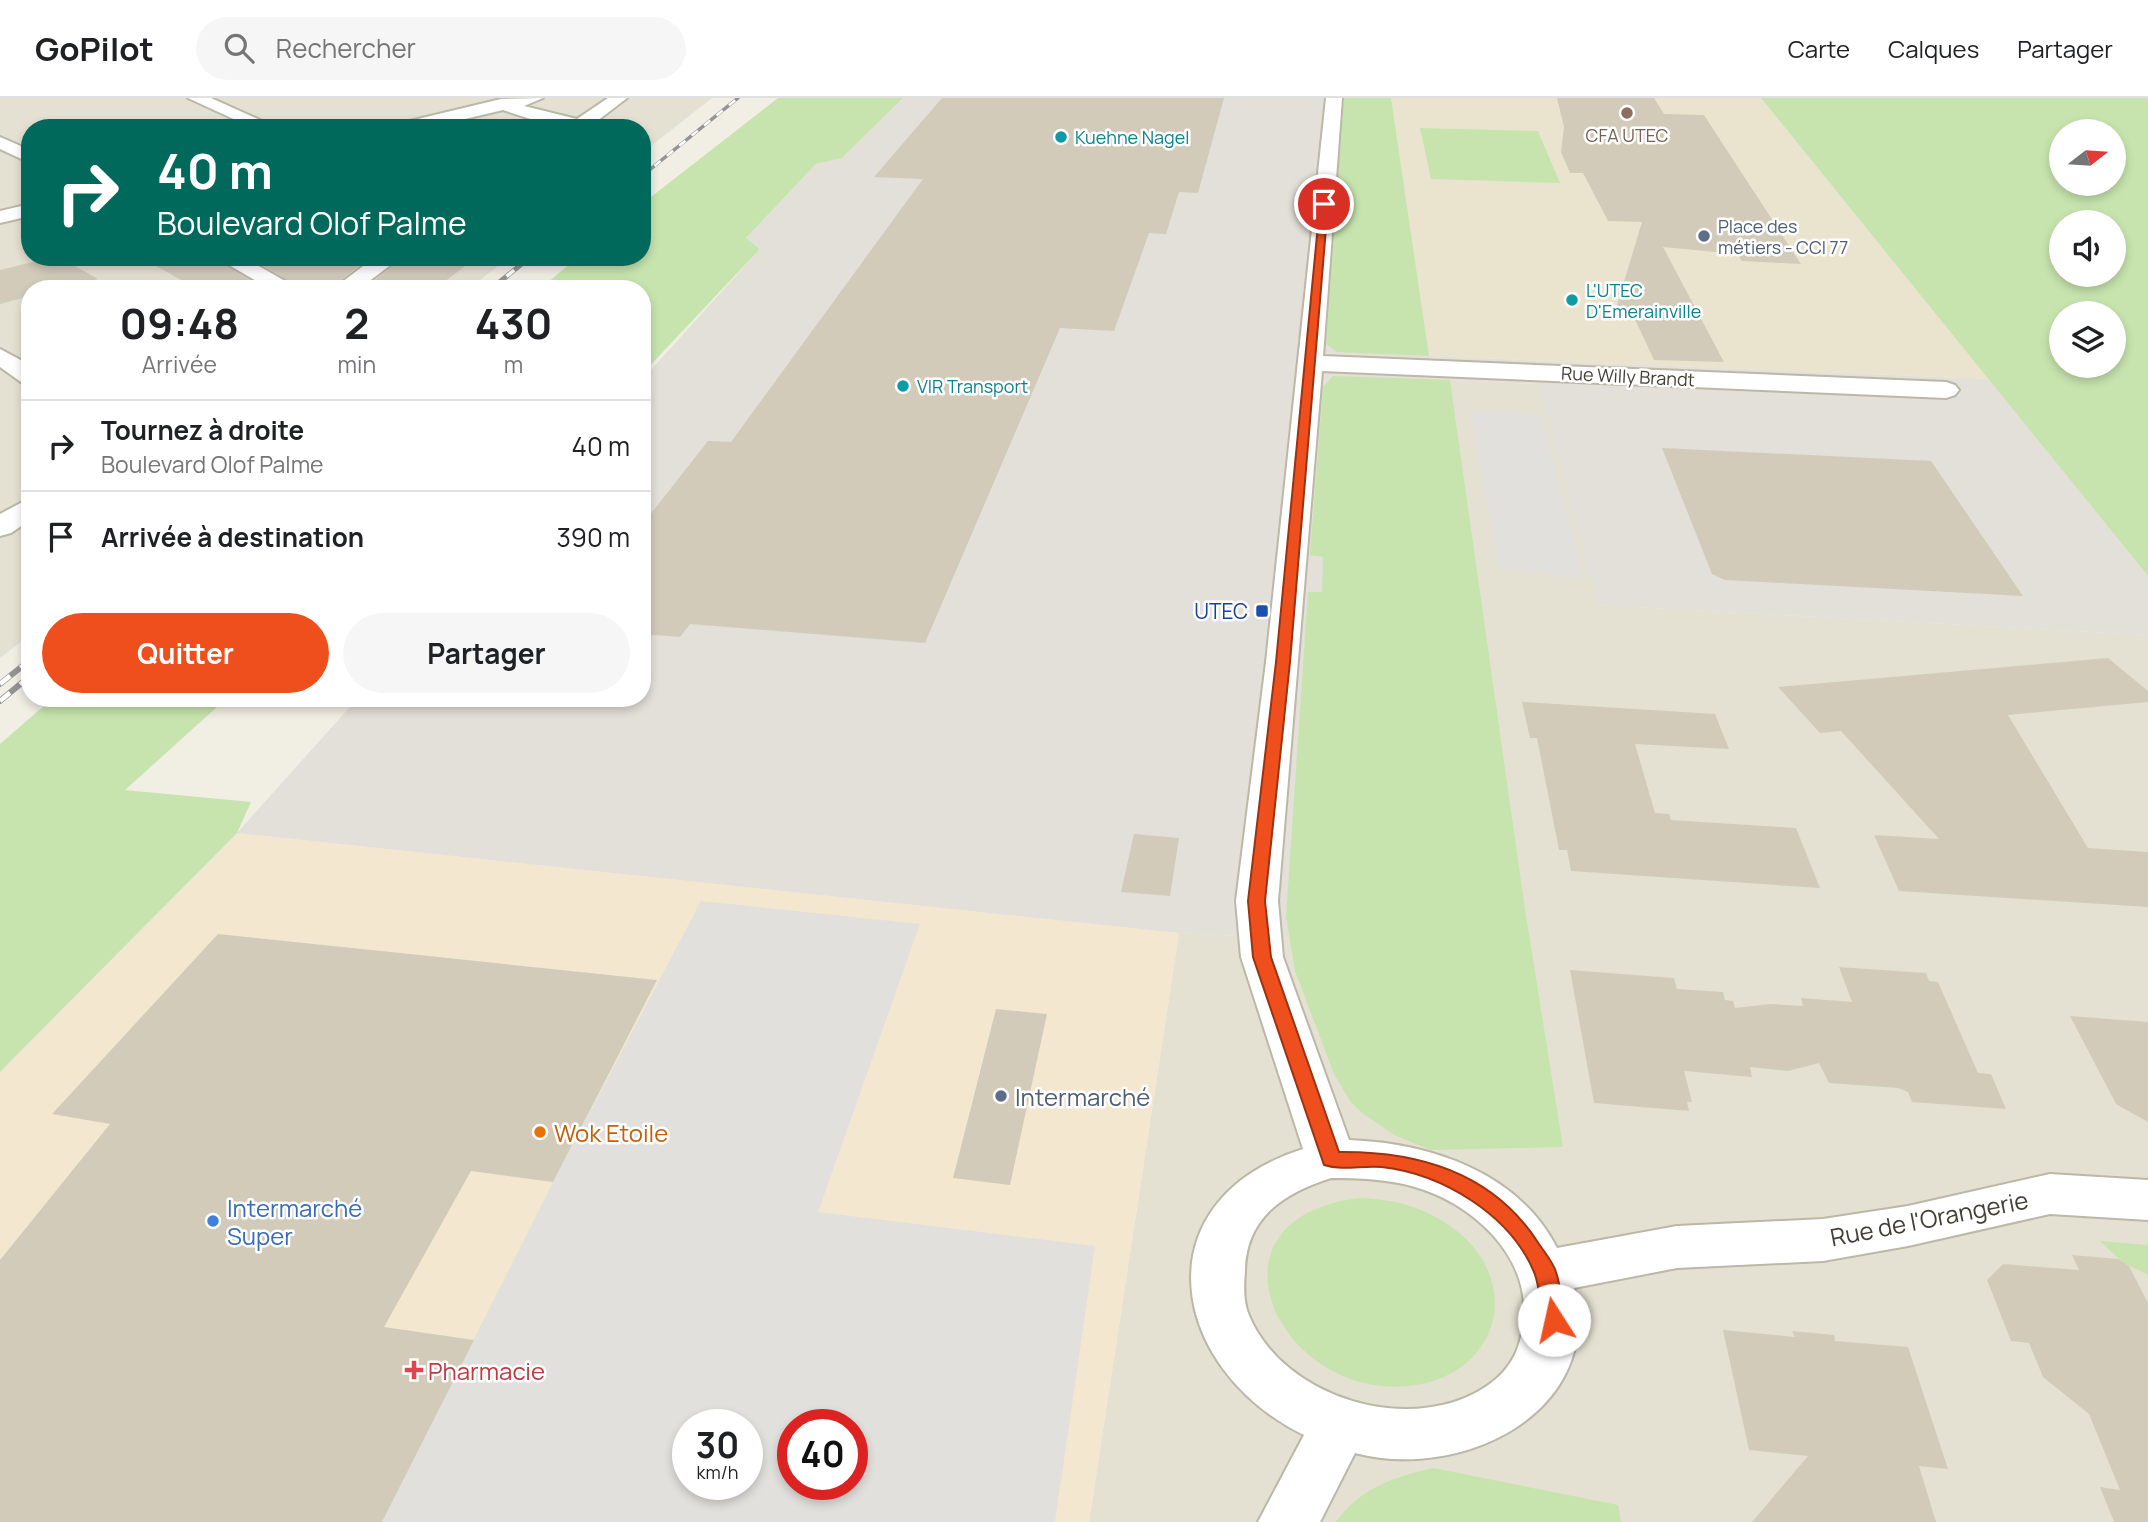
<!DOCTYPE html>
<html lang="fr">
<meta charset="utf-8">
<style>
:root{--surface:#fff;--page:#f6f6f6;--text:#202124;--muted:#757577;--line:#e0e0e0;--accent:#ef4f1d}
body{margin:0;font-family:Manrope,sans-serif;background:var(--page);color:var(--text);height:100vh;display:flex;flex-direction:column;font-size:26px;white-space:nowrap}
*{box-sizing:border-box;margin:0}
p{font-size:23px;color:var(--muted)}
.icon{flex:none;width:38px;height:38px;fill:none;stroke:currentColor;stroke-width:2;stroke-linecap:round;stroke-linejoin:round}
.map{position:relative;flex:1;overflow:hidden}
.panel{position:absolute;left:21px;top:182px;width:630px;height:427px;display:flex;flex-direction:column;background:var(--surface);border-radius:28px;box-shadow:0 4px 10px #0003}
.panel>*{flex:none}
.hud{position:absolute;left:21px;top:21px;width:630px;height:147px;border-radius:28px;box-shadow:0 4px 10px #0003;background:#00695c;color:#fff;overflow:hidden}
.needle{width:46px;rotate:73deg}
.buttons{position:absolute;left:2049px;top:21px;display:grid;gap:14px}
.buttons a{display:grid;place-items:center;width:77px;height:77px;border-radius:50%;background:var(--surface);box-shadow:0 4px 10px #0003;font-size:35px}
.speed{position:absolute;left:672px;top:1311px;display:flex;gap:14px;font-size:35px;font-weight:700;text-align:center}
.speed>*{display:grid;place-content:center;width:91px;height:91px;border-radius:50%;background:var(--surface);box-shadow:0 4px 10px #0003;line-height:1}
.speed small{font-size:18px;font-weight:400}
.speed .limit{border:10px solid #d22;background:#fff;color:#111}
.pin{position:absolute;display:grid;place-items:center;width:60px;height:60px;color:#fff;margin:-30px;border:4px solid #fff;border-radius:50%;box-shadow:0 2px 7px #0007}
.me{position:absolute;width:77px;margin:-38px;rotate:350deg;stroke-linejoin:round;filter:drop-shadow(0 0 5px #0008)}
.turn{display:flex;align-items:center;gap:24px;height:147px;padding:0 21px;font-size:32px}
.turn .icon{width:91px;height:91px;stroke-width:2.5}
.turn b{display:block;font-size:49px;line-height:60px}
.eta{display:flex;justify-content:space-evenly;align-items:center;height:119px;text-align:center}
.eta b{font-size:42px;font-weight:700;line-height:49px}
.primary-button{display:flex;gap:14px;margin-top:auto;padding:14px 21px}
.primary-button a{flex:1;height:80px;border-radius:42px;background:var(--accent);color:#fff;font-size:28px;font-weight:700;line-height:80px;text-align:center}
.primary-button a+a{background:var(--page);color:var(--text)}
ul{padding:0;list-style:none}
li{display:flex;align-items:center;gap:21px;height:91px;padding:0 21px;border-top:2px solid var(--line)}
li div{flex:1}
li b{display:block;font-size:26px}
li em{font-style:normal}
header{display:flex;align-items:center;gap:42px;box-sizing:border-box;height:98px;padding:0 35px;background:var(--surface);border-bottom:2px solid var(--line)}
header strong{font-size:33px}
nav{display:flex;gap:38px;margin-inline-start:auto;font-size:24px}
.search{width:490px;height:63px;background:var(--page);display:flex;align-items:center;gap:18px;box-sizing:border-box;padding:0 24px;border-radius:38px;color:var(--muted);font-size:26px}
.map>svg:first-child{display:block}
.residential{fill:#e5e1d2}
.commercial{fill:#f3e7d0;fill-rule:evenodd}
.industrial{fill:#e3dfd9}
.education{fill:#eae4ce}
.green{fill:#c7e4ae;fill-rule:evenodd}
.parking{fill:#e2e0dc;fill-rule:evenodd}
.building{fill:#d2cbba}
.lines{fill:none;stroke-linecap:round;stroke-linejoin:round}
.minor-casing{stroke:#bcb7a7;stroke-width:4}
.minor{fill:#fff;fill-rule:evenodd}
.rail-far2-casing{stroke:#949494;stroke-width:3.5}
.rail-far1-casing{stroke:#949494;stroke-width:5}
.rail-casing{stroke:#949494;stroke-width:6}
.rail-far2{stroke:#fff;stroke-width:2.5;stroke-dasharray:8;stroke-linecap:butt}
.rail-far1{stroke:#fff;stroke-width:3.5;stroke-dasharray:10;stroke-linecap:butt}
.rail{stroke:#fff;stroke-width:4.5;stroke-dasharray:13;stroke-linecap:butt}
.route{fill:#ef4f1d;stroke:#9b3313;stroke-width:2}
.education-dot{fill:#8d6e63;stroke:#fff;stroke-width:2.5}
.culture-dot{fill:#0f9aa8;stroke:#fff;stroke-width:2.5}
.service-dot{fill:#5c6f8a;stroke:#fff;stroke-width:2.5}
.transit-dot{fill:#1a4fb4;stroke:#fff;stroke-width:2.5}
.food-dot{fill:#e8710a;stroke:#fff;stroke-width:2.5}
.shop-dot{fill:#3f7fe0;stroke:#fff;stroke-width:2.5}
.health-dot{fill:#e0444e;stroke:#fff;stroke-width:2.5}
.labels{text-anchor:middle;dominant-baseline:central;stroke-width:5;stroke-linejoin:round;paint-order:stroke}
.far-education-label{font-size:18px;fill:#785e54;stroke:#fff}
.far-culture-label{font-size:18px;fill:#0d838f;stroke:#fff;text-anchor:start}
.far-service-label{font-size:18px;fill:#4e5e75;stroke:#fff;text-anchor:start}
.far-street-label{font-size:18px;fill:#433e34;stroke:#fff}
.transit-label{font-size:21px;fill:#164399;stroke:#fff;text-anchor:end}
.near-service-label{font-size:24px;fill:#4e5e75;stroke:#fff;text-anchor:start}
.near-food-label{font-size:24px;fill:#c56008;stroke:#fff;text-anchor:start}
.near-shop-label{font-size:24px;fill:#366cbe;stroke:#fff;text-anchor:start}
.near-street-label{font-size:24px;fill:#433e34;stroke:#fff}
.near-health-label{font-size:24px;fill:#be3a42;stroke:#fff;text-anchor:start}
</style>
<header>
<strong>GoPilot</strong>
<div class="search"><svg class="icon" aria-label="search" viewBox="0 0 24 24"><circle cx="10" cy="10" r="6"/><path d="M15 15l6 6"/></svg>Rechercher</div>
<nav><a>Carte</a><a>Calques</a><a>Partager</a></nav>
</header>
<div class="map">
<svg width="2148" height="1424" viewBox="0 0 2148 1424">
<rect width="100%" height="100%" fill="#f1eee4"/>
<path class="residential" d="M 0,0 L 712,0 L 642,55 L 642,30 L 30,30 L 30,159 L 509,159 L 469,191 L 30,191 L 30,537 L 0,560 Z
M 1450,282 L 1538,286 L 1599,507 L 2148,537 L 2148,1424 L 1089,1424 L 1179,835 L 1531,853 Z"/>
<path class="commercial" d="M 237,735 L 1179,835 L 1089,1424 L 0,1424 L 0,974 ZM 688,1326 L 747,1326 L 747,1386 L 688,1386 ZM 793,1326 L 852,1326 L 852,1386 L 793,1386 Z"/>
<path class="industrial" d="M 903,0 L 1391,0 L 1429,258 L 1989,281 L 2148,478 L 2148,537 L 1598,507 L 1538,286 L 1450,282 L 1531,853 L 1179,835 L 237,735 L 358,600 L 642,600 L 642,282 L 760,151 L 746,140 L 816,66 L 842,60 Z"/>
<path class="education" d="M 1391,0 L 1761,0 L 1989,281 L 1429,258 Z"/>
<path class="green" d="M 778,0 L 903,0 L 842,60 L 816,66 L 746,140 L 760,151 L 642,276 L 642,191 L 540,191 L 578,159 L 642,159 L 642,106 Z
M 1344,0 L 1391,0 L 1429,258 L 1337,254 L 1326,246 Z
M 1761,0 L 2148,0 L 2148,478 ZM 2114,33 L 2114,86 L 2062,86 L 2062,33 ZM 2114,124 L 2114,177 L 2062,177 L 2062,124 ZM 2114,215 L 2114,268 L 2062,268 L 2062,215 Z
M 1420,30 L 1538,33 L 1560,85 L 1431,81 Z
M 1333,278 L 1450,282 L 1525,811 L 1563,1049 L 1431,1052 L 1396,1038 L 1362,1015 L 1350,1003 L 1334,976 L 1295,873 L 1286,819 L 1308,494 L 1322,494 L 1323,459 L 1310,457 L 1323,289 Z
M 53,600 L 227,600 L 125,692 L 251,704 L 237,735 L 0,974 L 0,646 Z
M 1359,1100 C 1395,1101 1429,1110 1458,1134 C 1522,1186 1499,1274 1416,1287 C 1282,1308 1190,1121 1359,1100 Z
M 2100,1143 L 2148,1147 L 2148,1177 L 2122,1164 Z
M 1433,1370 L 1618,1407 L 1621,1424 L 1336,1424 C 1360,1390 1394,1379 1433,1370 Z"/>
<path class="parking" d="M 1470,313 L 1541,316 L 1583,481 L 1499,470 Z
M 701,803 L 920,826 L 818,1114 L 1095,1148 L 1055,1424 L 382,1424 L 553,1084 ZM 688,1326 L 747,1326 L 747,1386 L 688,1386 ZM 793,1326 L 852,1326 L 852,1386 L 793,1386 Z"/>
<path class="building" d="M 942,0 L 1224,0 L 1198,95 L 1179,94 L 1166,136 L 1149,135 L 1114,233 L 1060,230 L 925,545 L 690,526 L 680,539 L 642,536 L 642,427 L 708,343 L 731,344 L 923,81 L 874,79 Z
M 1557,0 L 1654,0 L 1664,16 L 1704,17 L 1801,166 L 1742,163 L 1737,156 L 1663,149 L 1724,264 L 1654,262 L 1633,217 L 1614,217 L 1642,124 L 1608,123 L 1583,75 L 1570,75 L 1561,54 L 1564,29 Z
M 53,159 L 59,159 L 98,181 L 60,191 L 30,191 L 30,198 L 0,206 L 0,172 Z
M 140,159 L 212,159 L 264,191 L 197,191 Z
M 249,159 L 370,159 L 330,191 L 302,191 Z
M 404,159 L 477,159 L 435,191 L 364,191 Z
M 1662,350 L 1931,363 L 2023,498 L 1725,482 L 1712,476 Z
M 2108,560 L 2148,593 L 2148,604 L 2008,617 L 2088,750 L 2148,754 L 2148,809 L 1899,793 L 1874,737 L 1939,741 L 1841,633 L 1820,635 L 1778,589 Z
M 1522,604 L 1715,616 L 1729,651 L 1635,646 L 1655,715 L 1669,716 L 1671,722 L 1796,730 L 1820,790 L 1571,773 L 1567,752 L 1559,752 L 1537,640 L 1530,640 Z
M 1134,736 L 1179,740 L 1170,798 L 1121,794 Z
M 218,836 L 657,882 L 553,1084 L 471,1073 L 384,1229 L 474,1242 L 382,1424 L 0,1424 L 0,1162 L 110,1026 L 52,1016 Z
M 1839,869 L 1926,875 L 1929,883 L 1938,884 L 1978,975 L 1991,976 L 2006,1011 L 1912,1004 L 1908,994 L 1898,990 L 1829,985 L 1819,965 L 1788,973 L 1750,969 L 1752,979 L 1684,973 L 1692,1004 L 1687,1004 L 1689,1013 L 1594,1005 L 1570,872 L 1674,880 L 1677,891 L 1723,894 L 1725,902 L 1733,903 L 1735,910 L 1771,906 L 1803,908 L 1801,900 L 1852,904 Z
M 996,911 L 1047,916 L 1010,1087 L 953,1080 Z
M 2070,918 L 2148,924 L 2148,1024 L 2116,1006 Z
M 2072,1157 L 2118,1161 L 2129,1168 L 2148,1205 L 2148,1424 L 2114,1424 L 2100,1389 L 2120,1392 L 2089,1316 L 2043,1279 L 2029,1245 L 2011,1243 L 1987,1182 L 2003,1166 L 2079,1172 Z
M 1723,1232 L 1795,1239 L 1792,1233 L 1834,1237 L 1835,1243 L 1908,1249 L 1948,1371 L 1919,1368 L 1936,1424 L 1752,1424 L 1808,1358 L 1749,1352 Z"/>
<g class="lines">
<g class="minor-casing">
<path id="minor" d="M 188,0 L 211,0 L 278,30 L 253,30 Z
M 543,0 L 524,8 L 577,21 L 608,0 L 627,0 L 588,30 L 558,30 L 503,12 L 427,30 L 394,30 L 397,26 L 501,1 Z
M 1326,0 L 1342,0 L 1323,258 L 1946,284 L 1955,287 L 1959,292 L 1955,297 L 1946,300 L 1322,273 L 1278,803 L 1283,859 L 1349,1042 C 1430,1045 1518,1074 1557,1150 L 1677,1128 L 1823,1121 L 1908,1108 L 2050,1076 L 2148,1082 L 2148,1122 L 2050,1116 L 1908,1148 L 1823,1163 L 1677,1170 L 1574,1190 C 1604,1316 1459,1383 1355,1355 L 1320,1424 L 1258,1424 L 1304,1337 C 1169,1271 1139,1103 1303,1051 L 1241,859 L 1236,803 L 1266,564 ZM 1331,1080 C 1359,1080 1388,1081 1415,1089 C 1471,1105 1527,1155 1524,1217 C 1522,1248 1513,1270 1487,1288 C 1412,1339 1282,1301 1248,1215 C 1243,1202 1244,1186 1245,1173 C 1246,1119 1284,1095 1331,1080 Z
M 0,39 L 30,52 L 30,65 L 0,51 Z
M 30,106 L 30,118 L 0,125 L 0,113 Z
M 215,159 L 243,159 L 299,191 L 270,191 Z
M 375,159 L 401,159 L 359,191 L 333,191 Z
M 0,251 L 30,267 L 30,287 L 21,284 L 0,269 Z
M 30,400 L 30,422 L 11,435 L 0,438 L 0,416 Z"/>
</g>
<use href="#minor" class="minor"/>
<g class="rail-far2-casing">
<path id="rail-far2" d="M 642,78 L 738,0
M 527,162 L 530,159"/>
</g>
<g class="rail-far1-casing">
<path id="rail-far1" d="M 491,191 L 529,160"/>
</g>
<g class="rail-casing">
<path id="rail" d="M 0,586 L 30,562
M 0,603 L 30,578"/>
</g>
<use href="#rail-far2" class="rail-far2"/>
<use href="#rail-far1" class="rail-far1"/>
<use href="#rail" class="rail"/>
</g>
<path class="route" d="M 1324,104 L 1328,106 L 1290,564 L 1265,803 L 1271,859 L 1339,1054 C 1419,1053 1494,1075 1539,1146 C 1545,1155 1553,1164 1556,1174 C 1561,1189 1562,1206 1565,1222 L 1562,1228 L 1554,1231 L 1546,1228 L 1542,1222 C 1540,1207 1540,1188 1534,1174 C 1510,1117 1443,1076 1382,1069 C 1363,1067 1343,1073 1324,1067 L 1253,859 L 1248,803 L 1276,564 L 1320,106 Z"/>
<circle class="education-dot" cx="1627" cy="15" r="7"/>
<g class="culture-dot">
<circle cx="1061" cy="39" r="7"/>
<circle cx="1572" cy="202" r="7"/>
<circle cx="903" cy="288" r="7"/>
</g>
<g class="service-dot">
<circle cx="1704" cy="138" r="7"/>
<circle cx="1001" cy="998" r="7"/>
</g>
<rect class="transit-dot" x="1255" y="506" width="14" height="14" rx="3.5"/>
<circle class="food-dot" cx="540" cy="1034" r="7"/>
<circle class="shop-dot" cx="213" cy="1123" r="7"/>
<path class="health-dot" d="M410.5 1261.5h7v7h7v7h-7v7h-7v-7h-7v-7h7z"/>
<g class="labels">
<g class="far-education-label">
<text x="1627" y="37">CFA UTEC</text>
</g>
<g class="far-culture-label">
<text x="1075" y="39">Kuehne Nagel</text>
<text x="1586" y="192">L'UTEC<tspan x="1586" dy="21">D'Emerainville</tspan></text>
<text x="917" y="288">VIR Transport</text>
</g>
<g class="far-service-label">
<text x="1718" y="128">Place des<tspan x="1718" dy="21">métiers - CCI 77</tspan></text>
</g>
<g class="far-street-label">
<text transform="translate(1628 278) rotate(3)">Rue Willy Brandt</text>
</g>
<g class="transit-label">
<text x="1248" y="513">UTEC</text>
</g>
<g class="near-service-label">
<text x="1015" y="998">Intermarché</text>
</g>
<g class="near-food-label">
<text x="554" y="1034">Wok Etoile</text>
</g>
<g class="near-shop-label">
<text x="227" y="1109">Intermarché<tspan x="227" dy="28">Super</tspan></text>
</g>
<g class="near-street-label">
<text transform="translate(1929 1120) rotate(-11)">Rue de l'Orangerie</text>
</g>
<g class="near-health-label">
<text x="428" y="1272">Pharmacie</text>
</g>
</g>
</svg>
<div class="buttons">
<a><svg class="needle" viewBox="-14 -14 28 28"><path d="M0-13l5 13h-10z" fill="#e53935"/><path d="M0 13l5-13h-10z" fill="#757577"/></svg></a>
<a><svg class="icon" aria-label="sound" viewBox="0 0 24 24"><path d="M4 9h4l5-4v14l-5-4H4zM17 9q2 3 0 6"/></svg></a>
<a><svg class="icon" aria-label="layers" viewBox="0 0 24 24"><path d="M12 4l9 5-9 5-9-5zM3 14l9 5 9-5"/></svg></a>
</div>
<div class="speed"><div>30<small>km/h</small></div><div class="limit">40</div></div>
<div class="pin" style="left:1324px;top:106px;background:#d93025"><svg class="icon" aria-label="arrive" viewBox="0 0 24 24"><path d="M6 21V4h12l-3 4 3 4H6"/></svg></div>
<svg class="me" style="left:1554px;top:1222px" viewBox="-20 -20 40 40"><circle r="19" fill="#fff"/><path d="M0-13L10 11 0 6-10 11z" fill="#ef4f1d"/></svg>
<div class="hud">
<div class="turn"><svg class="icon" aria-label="right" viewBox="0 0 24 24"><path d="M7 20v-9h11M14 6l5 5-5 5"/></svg><div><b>40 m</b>Boulevard Olof Palme</div></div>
</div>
<section class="panel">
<div class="eta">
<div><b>09:48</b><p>Arrivée</p></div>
<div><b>2</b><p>min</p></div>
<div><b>430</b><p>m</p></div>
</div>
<ul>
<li><svg class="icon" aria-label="right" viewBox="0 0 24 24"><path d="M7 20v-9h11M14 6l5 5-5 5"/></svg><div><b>Tournez à droite</b><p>Boulevard Olof Palme</p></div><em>40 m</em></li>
<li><svg class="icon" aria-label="arrive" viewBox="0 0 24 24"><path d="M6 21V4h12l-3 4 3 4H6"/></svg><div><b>Arrivée à destination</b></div><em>390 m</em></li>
</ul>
<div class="primary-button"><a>Quitter</a><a>Partager</a></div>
</section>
</div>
